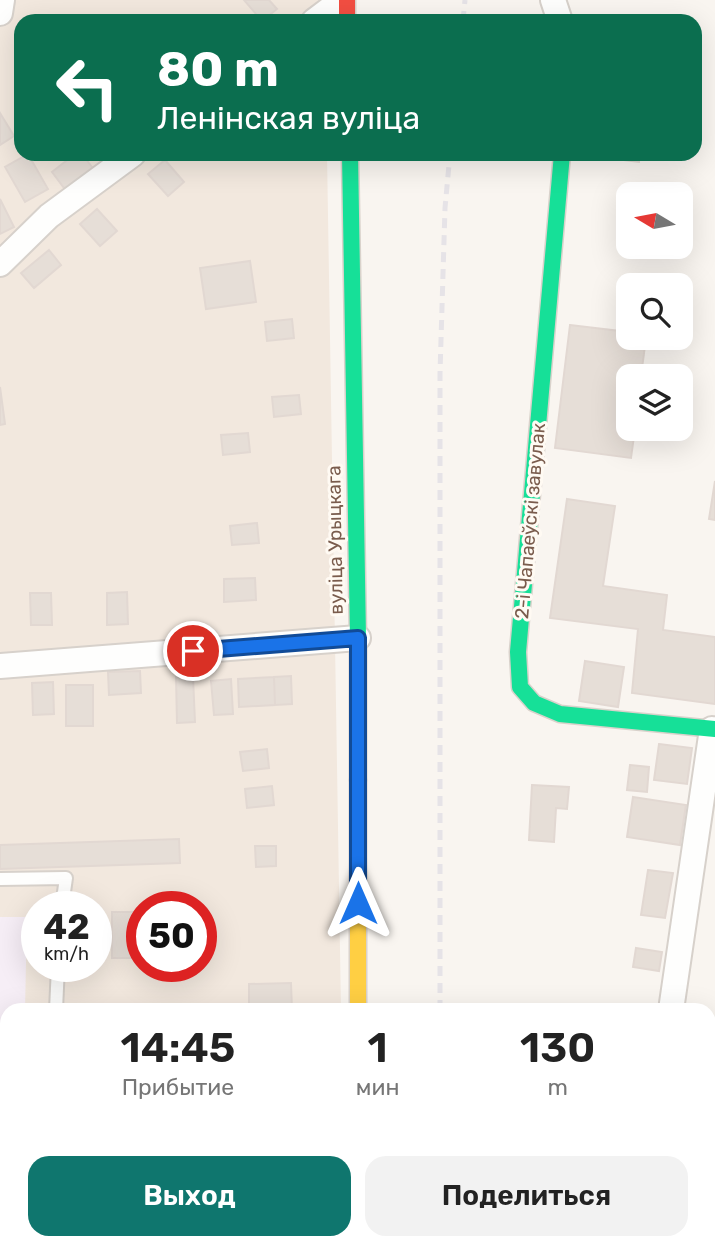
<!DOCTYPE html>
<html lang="ru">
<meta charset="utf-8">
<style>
:root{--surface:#fff;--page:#f2f2f2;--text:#222;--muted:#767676;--accent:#0f766e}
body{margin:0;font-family:Rubik,sans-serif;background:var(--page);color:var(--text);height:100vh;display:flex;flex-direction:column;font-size:26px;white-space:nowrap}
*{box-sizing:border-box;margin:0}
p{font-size:23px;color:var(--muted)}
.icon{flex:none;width:38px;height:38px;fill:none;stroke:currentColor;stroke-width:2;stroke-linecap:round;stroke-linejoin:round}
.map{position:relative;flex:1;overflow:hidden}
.side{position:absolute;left:0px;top:1003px;width:716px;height:247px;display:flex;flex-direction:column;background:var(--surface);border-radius:21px 21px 0 0;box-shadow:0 7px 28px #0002}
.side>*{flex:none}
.guide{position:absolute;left:14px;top:14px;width:688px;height:147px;border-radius:21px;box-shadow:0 7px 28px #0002;background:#0b6e4f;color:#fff;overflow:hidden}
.needle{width:46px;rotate:280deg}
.fabs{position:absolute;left:616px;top:182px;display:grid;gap:14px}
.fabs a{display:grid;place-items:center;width:77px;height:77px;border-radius:14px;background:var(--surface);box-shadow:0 7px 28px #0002;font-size:35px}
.speed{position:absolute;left:21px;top:891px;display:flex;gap:14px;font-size:35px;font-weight:700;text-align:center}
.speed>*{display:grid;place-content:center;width:91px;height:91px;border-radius:50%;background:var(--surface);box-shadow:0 7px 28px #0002;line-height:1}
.speed small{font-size:18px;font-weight:400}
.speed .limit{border:10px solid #d22;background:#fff;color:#111}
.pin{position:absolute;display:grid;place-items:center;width:60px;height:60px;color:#fff;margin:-30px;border:4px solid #fff;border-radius:50%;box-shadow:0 2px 7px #0007}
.me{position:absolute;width:77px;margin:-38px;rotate:0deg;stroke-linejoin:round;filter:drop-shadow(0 0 5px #0008)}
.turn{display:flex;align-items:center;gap:24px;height:147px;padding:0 28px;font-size:32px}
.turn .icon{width:91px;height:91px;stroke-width:2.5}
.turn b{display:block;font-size:49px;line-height:60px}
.eta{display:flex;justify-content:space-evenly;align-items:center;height:119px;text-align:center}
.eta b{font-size:42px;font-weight:600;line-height:49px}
.action{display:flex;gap:14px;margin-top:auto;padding:14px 28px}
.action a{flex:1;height:80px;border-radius:21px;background:var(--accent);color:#fff;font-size:28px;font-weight:600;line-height:80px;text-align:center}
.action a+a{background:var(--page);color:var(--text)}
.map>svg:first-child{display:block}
.residential{fill:#f2e8de;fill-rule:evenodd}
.education{fill:#f6eef6}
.building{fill:#e6ded7;stroke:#e2d8d2;stroke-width:2}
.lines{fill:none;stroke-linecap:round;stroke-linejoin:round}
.lane-casing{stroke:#d7d1cb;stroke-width:16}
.street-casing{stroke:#d7d1cb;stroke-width:28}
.fast-casing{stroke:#d9d2cb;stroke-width:19}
.slow-casing{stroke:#d9d2cb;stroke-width:19}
.jam-casing{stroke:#d9d2cb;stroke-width:19}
.path{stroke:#dcd5d0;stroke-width:4.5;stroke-dasharray:2 5;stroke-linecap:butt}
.lane{stroke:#fefefd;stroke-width:12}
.street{stroke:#fefefd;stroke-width:24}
.fast{stroke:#16e098;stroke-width:16}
.slow{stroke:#ffcf43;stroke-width:16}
.jam{stroke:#f24e42;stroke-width:16}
.rail{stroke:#e6e3e7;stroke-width:5;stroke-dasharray:10 7;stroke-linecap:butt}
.route-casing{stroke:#114b97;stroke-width:18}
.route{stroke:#1a73e8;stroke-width:12}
.labels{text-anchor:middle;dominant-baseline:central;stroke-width:6;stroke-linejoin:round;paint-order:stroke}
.street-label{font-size:19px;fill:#7a5c4d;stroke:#fffaf3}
</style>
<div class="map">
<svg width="715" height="1248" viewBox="0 0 715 1248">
<rect width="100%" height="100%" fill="#f9f5f0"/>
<path class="residential" d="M 0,0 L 325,0 L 325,21 L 21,21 L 21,154 L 327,154 L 341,1010 L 7,1010 L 7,1242 L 338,1243 L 337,1248 L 0,1248 ZM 37,906 L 96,906 L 96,966 L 37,966 ZM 142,906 L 201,906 L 201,966 L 142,966 Z"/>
<path class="education" d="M 0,917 L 27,917 L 25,1010 L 7,1010 L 7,1242 L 13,1243 L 12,1248 L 0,1248 Z"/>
<path class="building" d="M 244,0 L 269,0 L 277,9 L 262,21 Z
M 0,113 L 14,136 L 0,145 Z
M 28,154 L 48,189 L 25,202 L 5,167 Z
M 75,154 L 82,154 L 95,171 L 67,192 L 52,172 Z
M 599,154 L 640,154 L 639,162 L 598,157 Z
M 165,160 L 184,182 L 168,196 L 148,174 Z
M 0,199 L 14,227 L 0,234 Z
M 97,209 L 117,231 L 100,246 L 80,224 Z
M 49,250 L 61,265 L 34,288 L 21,273 Z
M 250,261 L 256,302 L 206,309 L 200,268 Z
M 292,319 L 294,338 L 267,341 L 265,322 Z
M 570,325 L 628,332 L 628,338 L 646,338 L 641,376 L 628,376 L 628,429 L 635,429 L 631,458 L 555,448 Z
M 0,387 L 5,424 L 0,425 Z
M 299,395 L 301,414 L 274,417 L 272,397 Z
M 248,433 L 250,452 L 223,455 L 221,435 Z
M 715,481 L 715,520 L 709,519 Z
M 567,499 L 615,506 L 603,586 L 667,595 L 663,630 L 715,637 L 715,704 L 632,693 L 638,629 L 550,618 Z
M 257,523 L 259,543 L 232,545 L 230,526 Z
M 255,578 L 256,600 L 224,602 L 224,579 Z
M 127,592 L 128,624 L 107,625 L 107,593 Z
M 30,593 L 51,593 L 52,625 L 31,625 Z
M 585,661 L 624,667 L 618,707 L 579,701 Z
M 140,671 L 141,693 L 109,695 L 108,672 Z
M 291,676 L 292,704 L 275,705 L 274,677 Z
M 176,677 L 193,677 L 195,722 L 177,723 Z
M 274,677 L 275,705 L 239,707 L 238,679 Z
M 231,679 L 233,714 L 214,715 L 211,681 Z
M 53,682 L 54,714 L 33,715 L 32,683 Z
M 66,685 L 93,685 L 93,726 L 66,726 Z
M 659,744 L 692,748 L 687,784 L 654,780 Z
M 267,749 L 269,768 L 243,771 L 240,752 Z
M 630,765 L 649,767 L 647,792 L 627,790 Z
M 532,785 L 569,787 L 567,809 L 556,808 L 554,842 L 529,840 Z
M 272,786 L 274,805 L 247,808 L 245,789 Z
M 633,797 L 686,805 L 680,845 L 627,837 Z
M 179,839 L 180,863 L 0,869 L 0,845 Z
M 255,846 L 276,846 L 276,866 L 256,867 Z
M 648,870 L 673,873 L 665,918 L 641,915 Z
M 112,912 L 142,912 L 142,958 L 112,958 Z
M 636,948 L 662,952 L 659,971 L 633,967 Z
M 291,983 L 292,1010 L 249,1010 L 249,984 Z
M 55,1242 L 111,1242 L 111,1248 L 55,1248 Z
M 111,1242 L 157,1242 L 157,1248 L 111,1248 Z
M 157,1242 L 198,1242 L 198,1248 L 157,1248 Z
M 224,1242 L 280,1242 L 280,1248 L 224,1248 Z"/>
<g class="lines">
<g class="lane-casing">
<path id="lane" d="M 0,879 L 66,878 L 62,906
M 56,1010 L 58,966"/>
</g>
<g class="street-casing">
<path id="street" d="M 553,0 L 560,21
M 0,13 L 2,0
M 314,21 L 342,0
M 0,264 L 49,216 L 133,154
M 0,666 L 358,638
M 671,1010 L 712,729
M 635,1248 L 636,1242"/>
</g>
<g class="fast-casing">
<path id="fast" d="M 350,154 L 358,638 L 358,780
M 562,154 L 518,652 L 520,687 L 534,703 L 560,714 L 715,729
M 351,1248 L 352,1242"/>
</g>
<g class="slow-casing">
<path id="slow" d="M 358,780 L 358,1010"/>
</g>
<g class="jam-casing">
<path id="jam" d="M 347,0 L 347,21"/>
</g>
<path class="path" d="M 0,1139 L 7,1133"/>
<use href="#lane" class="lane"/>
<use href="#street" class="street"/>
<use href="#fast" class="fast"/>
<use href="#slow" class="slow"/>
<use href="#jam" class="jam"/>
<path class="rail" d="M 463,21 L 465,0
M 440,1010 L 440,373 L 445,208 L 450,154
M 440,1248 L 440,1242"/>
</g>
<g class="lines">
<g class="route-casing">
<path id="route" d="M 193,651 L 358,638 L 358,903"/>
</g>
<use href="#route" class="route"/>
</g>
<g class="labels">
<g class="street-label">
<text transform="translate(530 521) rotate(-85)">2-і Чапаеўскі завулак</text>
<text transform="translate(335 540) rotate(-91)">вуліца Урыцкага</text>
</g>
</g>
</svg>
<div class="fabs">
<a><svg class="needle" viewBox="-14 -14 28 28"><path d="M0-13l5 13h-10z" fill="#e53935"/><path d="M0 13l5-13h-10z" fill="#767676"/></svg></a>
<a><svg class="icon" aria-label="search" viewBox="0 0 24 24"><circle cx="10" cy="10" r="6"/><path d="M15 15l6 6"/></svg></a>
<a><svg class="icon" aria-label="layers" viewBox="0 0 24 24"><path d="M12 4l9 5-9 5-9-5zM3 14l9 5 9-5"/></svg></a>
</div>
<div class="speed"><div>42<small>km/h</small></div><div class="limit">50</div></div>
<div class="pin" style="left:193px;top:651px;background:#d93025"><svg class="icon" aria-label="arrive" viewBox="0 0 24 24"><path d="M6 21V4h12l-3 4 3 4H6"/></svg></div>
<svg class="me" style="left:358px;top:903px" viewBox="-20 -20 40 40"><path d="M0-17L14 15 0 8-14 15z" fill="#1a73e8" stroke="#fff" stroke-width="4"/></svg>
<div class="guide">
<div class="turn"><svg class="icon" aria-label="left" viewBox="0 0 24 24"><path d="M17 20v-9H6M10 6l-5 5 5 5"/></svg><div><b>80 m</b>Ленінская вуліца</div></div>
</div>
<section class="side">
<div class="eta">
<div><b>14:45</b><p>Прибытие</p></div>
<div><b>1</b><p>мин</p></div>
<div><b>130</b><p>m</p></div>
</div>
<div class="action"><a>Выход</a><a>Поделиться</a></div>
</section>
</div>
